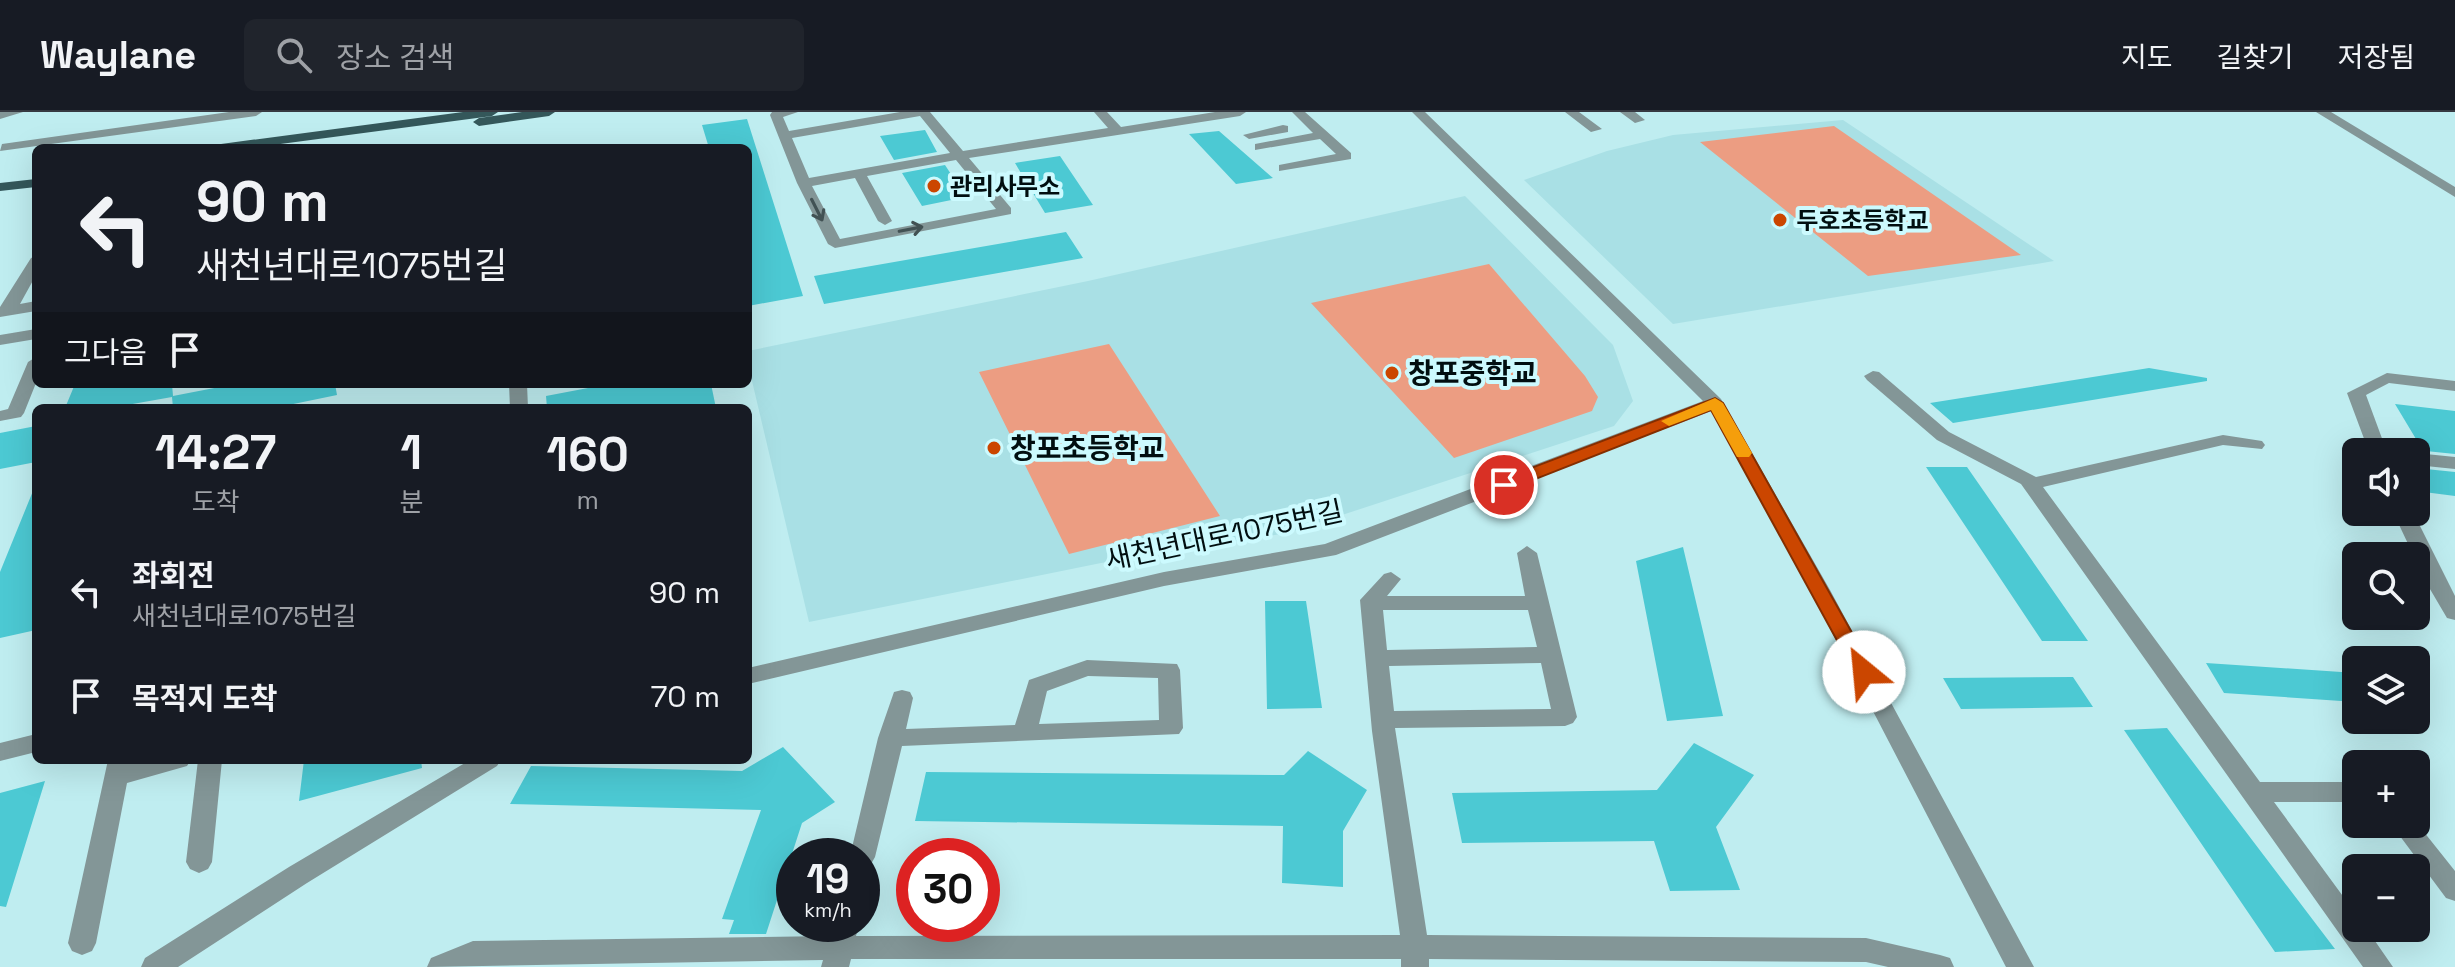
<!DOCTYPE html>
<html lang="ko">
<meta charset="utf-8">
<style>
:root{--surface:#171b24;--page:#20242c;--text:#f1f3f6;--muted:#9ea1a6;--line:#363941}
body{margin:0;font-family:"Space Grotesk","Noto Sans KR",sans-serif;background:var(--page);color:var(--text);height:100vh;display:flex;flex-direction:column;font-size:30px;white-space:nowrap}
*{box-sizing:border-box;margin:0}
p{font-size:26px;color:var(--muted)}
.icon{flex:none;width:44px;height:44px;fill:none;stroke:currentColor;stroke-width:2;stroke-linecap:round;stroke-linejoin:round}
.map{position:relative;flex:1;overflow:hidden}
.details{position:absolute;left:32px;top:292px;width:720px;height:360px;display:flex;flex-direction:column;background:var(--surface);border-radius:12px;box-shadow:0 8px 32px #0002}
.details>*{flex:none}
.top-card{position:absolute;left:32px;top:32px;width:720px;height:244px;border-radius:12px;box-shadow:0 8px 32px #0002;background:#171b24;color:var(--text);overflow:hidden}
.tools{position:absolute;left:2342px;top:326px;display:grid;gap:16px}
.tools a{display:grid;place-items:center;width:88px;height:88px;border-radius:12px;background:var(--surface);box-shadow:0 8px 32px #0002;font-size:40px}
.speed{position:absolute;left:776px;top:726px;display:flex;gap:16px;font-size:40px;font-weight:700;text-align:center}
.speed>*{display:grid;place-content:center;width:104px;height:104px;border-radius:50%;background:var(--surface);box-shadow:0 8px 32px #0002;line-height:1}
.speed small{font-size:20px;font-weight:400}
.speed .limit{border:12px solid #d22;background:#fff;color:#111}
.pin{position:absolute;display:grid;place-items:center;width:68px;height:68px;color:#fff;margin:-34px;border:4px solid #fff;border-radius:50%;box-shadow:0 2px 8px #0007}
.me{position:absolute;width:88px;margin:-44px;rotate:332deg;stroke-linejoin:round;filter:drop-shadow(0 0 6px #0008)}
.turn{display:flex;align-items:center;gap:28px;height:168px;padding:0 32px;font-size:36px}
.turn .icon{width:104px;height:104px;stroke-width:2.5}
.turn b{display:block;font-size:56px;line-height:68px}
.then{display:flex;align-items:center;height:76px;padding:0 32px;background:#0003;gap:16px;font-size:30px}
.eta{display:flex;justify-content:space-evenly;align-items:center;height:136px;text-align:center}
.eta b{font-size:48px;font-weight:700;line-height:56px}
ul{padding:0;list-style:none}
li{display:flex;align-items:center;gap:24px;height:104px;padding:0 32px}
li div{flex:1}
li b{display:block;font-size:30px}
li em{font-style:normal}
header{display:flex;align-items:center;gap:48px;box-sizing:border-box;height:112px;padding:0 40px;background:var(--surface);border-bottom:2px solid var(--line)}
header strong{font-size:38px}
nav{display:flex;gap:44px;margin-inline-start:auto;font-size:28px}
.search{width:560px;height:72px;background:var(--page);display:flex;align-items:center;gap:20px;box-sizing:border-box;padding:0 28px;border-radius:12px;color:var(--muted);font-size:30px}
.map>svg:first-child{display:block}
.built{fill:#a9e0e5}
.green{fill:#ec9d82}
.building{fill:#4cc9d3}
.lines{fill:none;stroke-linecap:round;stroke-linejoin:round}
.minor{fill:#839697;fill-rule:evenodd}
.primary{fill:#34575a;fill-rule:evenodd}
.oneway{stroke:#425254}
.route{fill:#cb4600;stroke:#842e00;stroke-width:2}
.slow{fill:#f59e0b}
.poi-dot{fill:#cb4600;stroke:#ccfafe;stroke-width:3}
.labels{text-anchor:middle;dominant-baseline:central;stroke-width:8;stroke-linejoin:round;paint-order:stroke}
.far-poi-label{font-size:24px;font-weight:bold;fill:#010e10;stroke:#ccfafe;text-anchor:start}
.poi-label{font-size:28px;font-weight:bold;fill:#010e10;stroke:#ccfafe;text-anchor:start}
.street-label{font-size:28px;fill:#010e10;stroke:#ccfafe}
</style>
<header>
<strong>Waylane</strong>
<div class="search"><svg class="icon" aria-label="search" viewBox="0 0 24 24"><circle cx="10" cy="10" r="6"/><path d="M15 15l6 6"/></svg>장소 검색</div>
<nav><a>지도</a><a>길찾기</a><a>저장됨</a></nav>
</header>
<div class="map">
<svg width="2455" height="855" viewBox="0 0 2455 855">
<rect width="100%" height="100%" fill="#bfedf0"/>
<path class="built" d="M 1843,8 L 2054,149 L 1673,212 L 1524,68 L 1607,39 L 1673,23 Z
M 1465,84 L 1613,233 L 1633,289 L 1614,314 L 1287,421 L 1101,451 L 809,510 L 748,252 L 748,239 L 1088,169 Z"/>
<path class="green" d="M 1834,14 L 2021,143 L 1868,164 L 1700,30 Z
M 1489,152 L 1585,264 L 1598,285 L 1592,299 L 1454,346 L 1311,191 Z
M 1109,232 L 1220,404 L 1069,442 L 979,260 Z"/>
<path class="building" d="M 747,7 L 803,184 L 748,194 L 748,36 L 709,36 L 702,13 Z
M 925,18 L 937,40 L 894,48 L 880,24 Z
M 1219,19 L 1273,66 L 1236,72 L 1189,22 Z
M 1060,44 L 1093,93 L 1045,101 L 1015,51 Z
M 945,53 L 966,85 L 922,94 L 902,61 Z
M 1066,120 L 1083,146 L 824,192 L 814,164 Z
M 2149,256 L 2207,266 L 2207,269 L 1953,311 L 1930,291 Z
M 75,272 L 172,272 L 173,284 L 235,272 L 335,272 L 337,283 L 274,296 L 173,296 L 172,285 L 110,296 L 65,296 Z
M 609,272 L 711,272 L 716,296 L 547,296 L 546,284 Z
M 2395,292 L 2455,299 L 2455,342 L 2416,338 L 2416,327 Z
M 36,314 L 36,350 L 0,357 L 0,321 Z
M 1926,355 L 1967,355 L 2088,529 L 2042,529 Z
M 2416,356 L 2455,360 L 2455,384 L 2424,380 L 2416,367 Z
M 35,374 L 36,518 L 0,526 L 0,460 Z
M 1683,435 L 1723,604 L 1667,609 L 1636,449 Z
M 1265,489 L 1306,489 L 1322,596 L 1267,597 Z
M 2206,551 L 2356,561 L 2356,590 L 2224,581 Z
M 2073,565 L 2093,595 L 1961,597 L 1943,566 Z
M 2167,616 L 2335,837 L 2275,840 L 2124,618 Z
M 1694,631 L 1754,663 L 1716,715 L 1740,778 L 1670,779 L 1654,729 L 1462,731 L 1452,681 L 1657,678 Z
M 783,635 L 835,690 L 802,711 L 766,822 L 729,822 L 734,808 L 722,807 L 761,698 L 510,692 L 531,654 L 742,659 Z
M 1308,639 L 1367,678 L 1343,719 L 1343,775 L 1282,771 L 1283,714 L 915,709 L 926,660 L 1284,663 Z
M 304,648 L 421,648 L 422,656 L 299,689 Z
M 45,669 L 6,795 L 0,794 L 0,681 Z"/>
<g class="lines">
<path class="minor" d="M 0,0 L 23,0 L 0,7 Z
M 229,0 L 262,0 L 256,4 L 0,39 L 2,32 Z
M 772,0 L 798,0 L 783,5 L 789,19 L 900,0 L 930,0 L 963,39 L 1108,16 L 1094,0 L 1107,0 L 1121,15 L 1215,0 L 1246,0 L 1240,4 L 969,46 L 1011,96 L 1011,102 L 835,136 L 828,132 L 797,71 L 770,3 ZM 920,4 L 950,41 L 809,66 L 792,26 ZM 956,48 L 996,97 L 840,127 L 812,74 L 855,66 L 878,109 L 885,113 L 892,109 L 867,64 Z
M 1292,0 L 1305,0 L 1351,41 L 1351,47 L 1279,59 L 1279,53 L 1336,42 L 1320,27 L 1255,38 L 1255,32 L 1313,21 Z
M 1412,0 L 1425,0 L 1721,287 L 1830,478 L 2034,855 L 2006,855 L 1810,478 L 1711,299 L 1336,443 L 1164,474 L 748,572 L 748,556 L 1164,460 L 1325,432 L 1703,289 Z
M 1565,0 L 1579,0 L 1602,17 L 1591,20 Z
M 1620,0 L 1635,0 L 1645,8 L 1635,11 Z
M 2316,0 L 2331,0 L 2455,75 L 2455,85 Z
M 1283,13 L 1288,14 L 1288,20 L 1249,27 L 1243,23 Z
M 36,144 L 36,163 L 20,192 L 36,189 L 36,199 L 0,205 L 0,195 L 31,146 Z
M 36,217 L 36,227 L 0,233 L 0,223 Z
M 36,245 L 36,271 L 24,301 L 21,305 L 0,309 L 0,299 L 8,297 L 28,250 Z
M 1873,259 L 1879,260 L 1949,320 L 2036,365 L 2223,323 L 2262,329 L 2265,333 L 2262,337 L 2223,333 L 2043,375 L 2260,670 L 2356,670 L 2356,690 L 2274,690 L 2356,802 L 2356,816 L 2366,816 L 2393,855 L 2363,855 L 2021,372 L 1937,328 L 1867,268 L 1864,264 Z
M 2387,261 L 2455,269 L 2455,279 L 2389,271 L 2366,283 L 2387,340 L 2369,340 L 2347,281 Z
M 509,272 L 527,272 L 528,296 L 510,296 Z
M 2416,341 L 2455,345 L 2455,357 L 2416,353 Z
M 2393,400 L 2413,400 L 2455,484 L 2455,508 L 2447,506 L 2427,472 Z
M 1527,434 L 1537,441 L 1577,605 L 1573,611 L 1565,614 L 1395,616 L 1427,823 L 1866,826 L 1940,843 L 1950,846 L 1954,855 L 1888,855 L 1866,850 L 1429,847 L 1429,855 L 1401,855 L 1401,847 L 851,847 L 849,855 L 821,855 L 823,848 L 427,855 L 431,846 L 473,829 L 830,824 L 833,812 L 859,812 L 856,824 L 1400,823 L 1372,619 L 1360,488 L 1384,462 L 1391,460 L 1401,467 L 1387,484 L 1525,484 L 1517,441 ZM 1383,498 L 1528,498 L 1537,535 L 1387,538 ZM 1541,551 L 1551,597 L 1394,599 L 1389,554 Z
M 1087,548 L 1177,552 L 1180,558 L 1183,616 L 1179,622 L 902,634 L 875,745 L 871,752 L 862,755 L 862,744 L 850,744 L 878,626 L 894,580 L 902,578 L 910,580 L 913,586 L 906,617 L 1015,613 L 1029,568 ZM 1088,564 L 1158,566 L 1159,608 L 1039,612 L 1047,579 Z
M 36,622 L 36,640 L 0,649 L 0,631 Z
M 108,648 L 132,648 L 131,652 L 145,648 L 191,648 L 187,654 L 127,671 L 96,831 L 92,839 L 82,843 L 72,839 L 68,831 Z
M 198,648 L 222,648 L 212,750 L 208,757 L 199,761 L 190,757 L 186,750 Z
M 470,648 L 501,648 L 497,654 L 307,771 L 178,855 L 141,855 L 145,846 L 289,755 Z
M 2416,710 L 2455,759 L 2455,789 L 2446,786 L 2391,712 Z"/>
<path class="primary" d="M 463,0 L 498,0 L 492,4 L 251,36 L 214,36 L 221,32 Z
M 522,0 L 555,0 L 549,4 L 479,14 L 473,10 L 479,6 Z
M 36,67 L 36,75 L 0,79 L 0,71 Z"/>
</g>
<defs><path id="oneway-shaft" d="M-6 0H5M1.5-3L5.5 0L1.5 3" fill="none" stroke-width="1.6" stroke-linecap="round" stroke-linejoin="round" transform="scale(2)"/></defs>
<g class="oneway">
<use href="#oneway-shaft" transform="translate(817 98) rotate(63)"/>
<use href="#oneway-shaft" transform="translate(911 117) rotate(-11)"/>
</g>
<path class="route" d="M 1715,286 L 1723,291 L 1874,560 L 1871,565 L 1857,565 L 1711,298 L 1510,377 L 1497,377 L 1495,373 L 1497,369 Z"/>
<path class="slow" d="M 1715,286 L 1723,291 L 1752,341 L 1749,345 L 1737,345 L 1711,298 L 1669,314 L 1661,309 Z"/>
<g class="poi-dot">
<circle cx="934" cy="74" r="8"/>
<circle cx="1780" cy="108" r="8"/>
<circle cx="1392" cy="261" r="8"/>
<circle cx="994" cy="336" r="8"/>
</g>
<g class="labels">
<g class="far-poi-label">
<text x="950" y="74">관리사무소</text>
<text x="1796" y="108">두호초등학교</text>
</g>
<g class="poi-label">
<text x="1408" y="261">창포중학교</text>
<text x="1010" y="336">창포초등학교</text>
</g>
<g class="street-label">
<text transform="translate(1224 423) rotate(-12)">새천년대로1075번길</text>
</g>
</g>
</svg>
<div class="tools">
<a><svg class="icon" aria-label="sound" viewBox="0 0 24 24"><path d="M4 9h4l5-4v14l-5-4H4zM17 9q2 3 0 6"/></svg></a>
<a><svg class="icon" aria-label="search" viewBox="0 0 24 24"><circle cx="10" cy="10" r="6"/><path d="M15 15l6 6"/></svg></a>
<a><svg class="icon" aria-label="layers" viewBox="0 0 24 24"><path d="M12 4l9 5-9 5-9-5zM3 14l9 5 9-5"/></svg></a>
<a>+</a>
<a>−</a>
</div>
<div class="speed"><div>19<small>km/h</small></div><div class="limit">30</div></div>
<div class="pin" style="left:1504px;top:373px;background:#d93025"><svg class="icon" aria-label="arrive" viewBox="0 0 24 24"><path d="M6 21V4h12l-3 4 3 4H6"/></svg></div>
<svg class="me" style="left:1864px;top:560px" viewBox="-20 -20 40 40"><circle r="19" fill="#fff"/><path d="M0-13L10 11 0 6-10 11z" fill="#cb4600"/></svg>
<div class="top-card">
<div class="turn"><svg class="icon" aria-label="left" viewBox="0 0 24 24"><path d="M17 20v-9H6M10 6l-5 5 5 5"/></svg><div><b>90 m</b>새천년대로1075번길</div></div>
<div class="then">그다음<svg class="icon" aria-label="arrive" viewBox="0 0 24 24"><path d="M6 21V4h12l-3 4 3 4H6"/></svg></div>
</div>
<section class="details">
<div class="eta">
<div><b>14:27</b><p>도착</p></div>
<div><b>1</b><p>분</p></div>
<div><b>160</b><p>m</p></div>
</div>
<ul>
<li><svg class="icon" aria-label="left" viewBox="0 0 24 24"><path d="M17 20v-9H6M10 6l-5 5 5 5"/></svg><div><b>좌회전</b><p>새천년대로1075번길</p></div><em>90 m</em></li>
<li><svg class="icon" aria-label="arrive" viewBox="0 0 24 24"><path d="M6 21V4h12l-3 4 3 4H6"/></svg><div><b>목적지 도착</b></div><em>70 m</em></li>
</ul>
</section>
</div>
